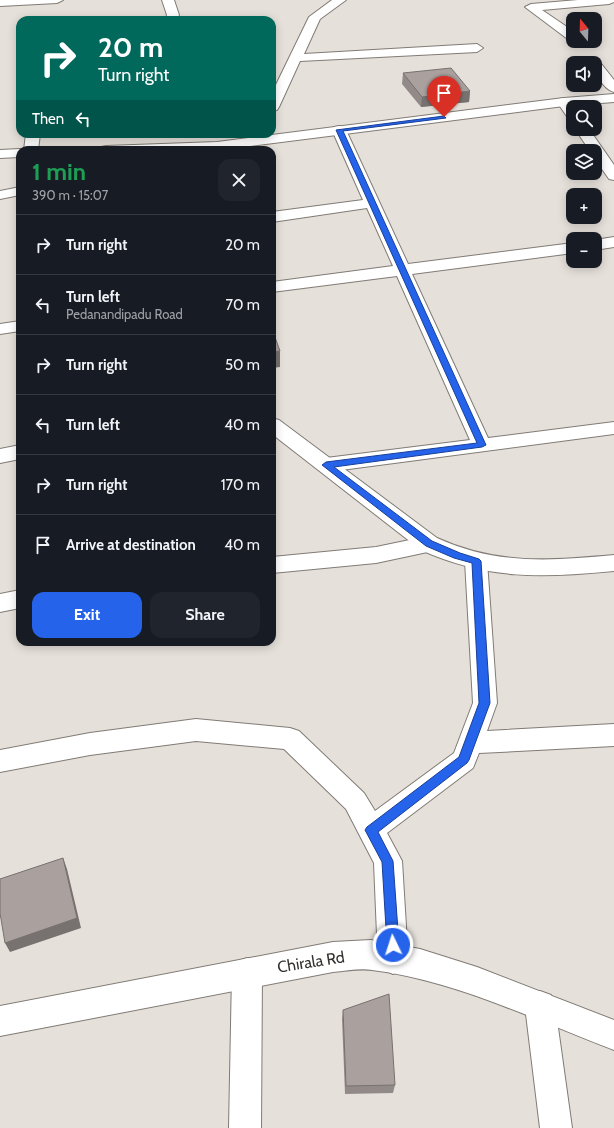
<!DOCTYPE html>
<meta charset="utf-8">
<style>
:root{--surface:#171b24;--page:#20242c;--text:#f1f3f6;--muted:#9ea1a6;--line:#363941;--accent:#2563eb}
body{margin:0;font-family:Cabin,sans-serif;background:var(--page);color:var(--text);height:100vh;display:flex;flex-direction:column;font-size:15px;white-space:nowrap}
*{box-sizing:border-box;margin:0}
p{font-size:13px;color:var(--muted)}
.icon{flex:none;width:22px;height:22px;fill:none;stroke:currentColor;stroke-width:2;stroke-linecap:round;stroke-linejoin:round}
.map{position:relative;flex:1;overflow:hidden}
.drawer{position:absolute;left:16px;top:146px;width:260px;height:500px;display:flex;flex-direction:column;background:var(--surface);border-radius:12px;box-shadow:0 2px 10px #0003}
.drawer>*{flex:none}
.hud{position:absolute;left:16px;top:16px;width:260px;height:122px;border-radius:12px;box-shadow:0 2px 10px #0003;background:#00695c;color:#fff;overflow:hidden}
.needle{width:26px;rotate:341deg}
.tools{position:absolute;left:566px;top:12px;display:grid;gap:8px}
.tools a{display:grid;place-items:center;width:36px;height:36px;border-radius:8px;background:var(--surface);box-shadow:0 2px 10px #0003;font-size:20px}
.pin{position:absolute;display:grid;place-items:center;width:34px;height:34px;color:#fff;margin:-41px -17px;border-radius:50% 50% 50% 0;rotate:-45deg;box-shadow:0 0 4px #0007}
.pin .icon{rotate:45deg}
.me{position:absolute;width:44px;margin:-22px;rotate:356deg;stroke-linejoin:round;filter:drop-shadow(0 0 3px #0008)}
.turn{display:flex;align-items:center;gap:14px;height:84px;padding:0 16px;font-size:18px}
.turn .icon{width:52px;height:52px;stroke-width:2.5}
.turn b{display:block;font-size:28px;line-height:34px}
.then{display:flex;align-items:center;height:38px;padding:0 16px;background:#0003;gap:8px;font-size:15px}
.round{display:grid;place-items:center;flex:none;width:42px;height:42px;border-radius:12px;background:var(--page)}
.summary{display:flex;align-items:center;justify-content:space-between;height:68px;padding:0 16px}
h1{font-size:24px;font-weight:800;line-height:30px;color:#1e9e55}
.primary-button{display:flex;gap:8px;margin-top:auto;padding:8px 16px}
.primary-button a{flex:1;height:46px;border-radius:12px;background:var(--accent);color:#fff;font-size:16px;font-weight:800;line-height:46px;text-align:center}
.primary-button a+a{background:var(--page);color:var(--text)}
ul{padding:0;list-style:none}
li{display:flex;align-items:center;gap:12px;height:60px;padding:0 16px;border-top:1px solid var(--line)}
li div{flex:1}
li b{display:block;font-size:15px}
li em{font-style:normal}
.map>svg:first-child{display:block}
.lines{fill:none;stroke-linecap:round;stroke-linejoin:round}
.street-casing{stroke:#807b75;stroke-width:2}
.secondary-casing{stroke:#807b75;stroke-width:2}
.street{fill:#fff;fill-rule:evenodd}
.secondary{fill:#fff;fill-rule:evenodd}
.wall{fill:#928a89}
.shaded-wall{fill:#77716f}
.building{fill:#aaa19f;stroke:#77716f}
.route{fill:#2563eb;stroke:#184099}
.labels{text-anchor:middle;dominant-baseline:central;stroke-width:3.5;stroke-linejoin:round;paint-order:stroke}
.near-street-label{font-size:16px;fill:#34312f;stroke:#fff}
</style>
<div class="map">
<svg width="614" height="1128" viewBox="0 0 614 1128">
<rect width="100%" height="100%" fill="#e6e0da"/>
<g class="lines">
<g class="street-casing">
<path id="street" d="M 0,0 L 63,0 L 57,3 L 0,6 Z
M 162,0 L 174,0 L 179,15 L 177,20 L 165,20 L 167,15 Z
M 332,0 L 346,0 L 320,19 L 304,54 L 477,44 L 483,48 L 477,52 L 300,61 L 279,107 L 277,110 L 272,111 L 272,93 L 309,17 Z
M 578,0 L 614,0 L 614,2 L 609,4 L 542,10 L 573,31 L 573,41 L 569,40 L 525,7 L 531,4 Z
M 595,60 L 599,61 L 614,80 L 614,92 C 603,89 595,73 595,63 L 589,63 Z
M 564,98 L 569,99 L 574,107 L 573,119 L 568,118 L 557,102 L 559,99 Z
M 339,126 L 344,127 L 346,130 L 408,264 L 573,243 L 573,253 L 412,274 L 488,438 L 614,422 L 614,434 L 326,472 L 319,470 L 316,465 L 319,460 L 326,458 L 470,440 L 397,276 L 272,292 L 272,282 L 393,266 L 367,208 L 272,222 L 272,212 L 363,200 L 332,130 L 334,127 Z
M 575,129 L 589,129 L 614,165 L 614,180 L 609,179 L 595,159 L 595,151 L 590,151 Z
M 26,134 L 40,134 L 38,150 L 24,150 Z
M 614,237 L 614,247 L 595,250 L 595,240 Z
M 20,321 L 20,331 L 0,334 L 0,324 Z
M 429,536 L 437,538 L 440,544 L 437,550 L 376,563 L 272,573 L 272,557 L 376,547 Z
M 476,553 L 484,555 L 487,561 L 497,703 L 487,731 L 614,724 L 614,746 L 479,753 L 473,768 L 387,833 L 402,861 L 408,959 L 403,969 L 393,974 L 383,969 L 378,959 L 374,863 L 346,809 L 284,749 L 196,741 L 90,755 L 0,772 L 0,750 L 90,733 L 196,719 L 290,728 L 299,731 L 364,793 L 375,811 L 454,753 L 473,703 L 465,561 L 468,555 Z
M 20,590 L 20,608 L 0,612 L 0,594 Z
M 247,958 L 258,962 L 262,973 L 261,1128 L 229,1128 L 232,973 L 236,962 Z
M 540,991 L 551,995 L 555,1006 L 572,1128 L 540,1128 L 525,1006 L 529,995 Z"/>
</g>
<g class="secondary-casing">
<path id="secondary" d="M 614,94 L 614,102 L 564,106 L 219,150 L 99,150 L 101,147 L 106,146 L 217,142 L 564,98 Z
M 20,149 L 25,150 L 20,150 L 20,157 L 0,158 L 0,150 Z
M 20,187 L 20,195 L 0,199 L 0,191 Z
M 272,418 L 279,420 L 437,538 C 496,565 550,561 614,555 L 614,571 C 543,578 488,580 421,550 L 272,434 Z
M 20,445 L 20,459 L 0,463 L 0,449 Z
M 371,940 L 420,949 L 477,967 L 614,1020 L 614,1050 C 538,1021 454,980 372,970 C 360,968 346,971 333,972 L 0,1036 L 0,1006 L 333,942 Z"/>
</g>
<use href="#street" class="street"/>
<use href="#secondary" class="secondary"/>
</g>
<path class="wall" d="M 403,73 L 470,91 L 469,102 L 421,107 L 402,84 Z
M 343,1010 L 395,1085 L 393,1093 L 345,1094 L 342,1019 Z"/>
<path class="shaded-wall" d="M 470,91 L 469,102 L 421,107 L 422,97 Z
M 272,248 L 274,248 L 274,263 L 272,264 Z
M 280,351 L 280,367 L 272,368 L 272,352 Z
M 63,858 L 67,869 L 81,928 L 10,952 L 5,943 Z"/>
<path class="building" d="M 451,68 L 470,91 L 422,97 L 403,73 Z
M 272,329 L 280,351 L 272,352 Z
M 63,858 L 77,918 L 5,943 L 0,913 L 0,879 Z
M 389,994 L 395,1085 L 346,1086 L 343,1010 Z"/>
<path class="route" d="M 444,116 L 446,118 L 343,131 L 486,445 L 482,447 L 334,467 L 432,541 L 460,553 L 479,559 L 481,561 L 490,703 L 469,760 L 467,763 L 378,832 L 393,861 L 399,945 L 397,949 L 393,951 L 388,949 L 387,945 L 382,862 L 365,830 L 367,827 L 459,757 L 479,703 L 472,563 L 454,558 L 426,546 L 322,465 L 326,462 L 477,443 L 336,130 Z"/>
<g class="labels">
<g class="near-street-label">
<text transform="translate(311 962) rotate(-9)">Chirala Rd</text>
</g>
</g>
</svg>
<div class="tools">
<a><svg class="needle" viewBox="-14 -14 28 28"><path d="M0-13l5 13h-10z" fill="#e53935"/><path d="M0 13l5-13h-10z" fill="#9ea1a6"/></svg></a>
<a><svg class="icon" aria-label="sound" viewBox="0 0 24 24"><path d="M4 9h4l5-4v14l-5-4H4zM17 9q2 3 0 6"/></svg></a>
<a><svg class="icon" aria-label="search" viewBox="0 0 24 24"><circle cx="10" cy="10" r="6"/><path d="M15 15l6 6"/></svg></a>
<a><svg class="icon" aria-label="layers" viewBox="0 0 24 24"><path d="M12 4l9 5-9 5-9-5zM3 14l9 5 9-5"/></svg></a>
<a>+</a>
<a>−</a>
</div>
<div class="pin" style="left:444px;top:117px;background:#d93025"><svg class="icon" aria-label="arrive" viewBox="0 0 24 24"><path d="M6 21V4h12l-3 4 3 4H6"/></svg></div>
<svg class="me" style="left:393px;top:945px" viewBox="-20 -20 40 40"><circle r="17" fill="#2563eb" stroke="#fff" stroke-width="3"/><path d="M0-11L8 9 0 5-8 9z" fill="#fff"/></svg>
<div class="hud">
<div class="turn"><svg class="icon" aria-label="right" viewBox="0 0 24 24"><path d="M7 20v-9h11M14 6l5 5-5 5"/></svg><div><b>20 m</b>Turn right</div></div>
<div class="then">Then<svg class="icon" aria-label="left" viewBox="0 0 24 24"><path d="M17 20v-9H6M10 6l-5 5 5 5"/></svg></div>
</div>
<section class="drawer">
<div class="summary"><div><h1>1 min</h1><p>390 m · 15:07</p></div><a class="round"><svg class="icon" aria-label="close" viewBox="0 0 24 24"><path d="M6 6l12 12M18 6L6 18"/></svg></a></div>
<ul>
<li><svg class="icon" aria-label="right" viewBox="0 0 24 24"><path d="M7 20v-9h11M14 6l5 5-5 5"/></svg><div><b>Turn right</b></div><em>20 m</em></li>
<li><svg class="icon" aria-label="left" viewBox="0 0 24 24"><path d="M17 20v-9H6M10 6l-5 5 5 5"/></svg><div><b>Turn left</b><p>Pedanandipadu Road</p></div><em>70 m</em></li>
<li><svg class="icon" aria-label="right" viewBox="0 0 24 24"><path d="M7 20v-9h11M14 6l5 5-5 5"/></svg><div><b>Turn right</b></div><em>50 m</em></li>
<li><svg class="icon" aria-label="left" viewBox="0 0 24 24"><path d="M17 20v-9H6M10 6l-5 5 5 5"/></svg><div><b>Turn left</b></div><em>40 m</em></li>
<li><svg class="icon" aria-label="right" viewBox="0 0 24 24"><path d="M7 20v-9h11M14 6l5 5-5 5"/></svg><div><b>Turn right</b></div><em>170 m</em></li>
<li><svg class="icon" aria-label="arrive" viewBox="0 0 24 24"><path d="M6 21V4h12l-3 4 3 4H6"/></svg><div><b>Arrive at destination</b></div><em>40 m</em></li>
</ul>
<div class="primary-button"><a>Exit</a><a>Share</a></div>
</section>
</div>
